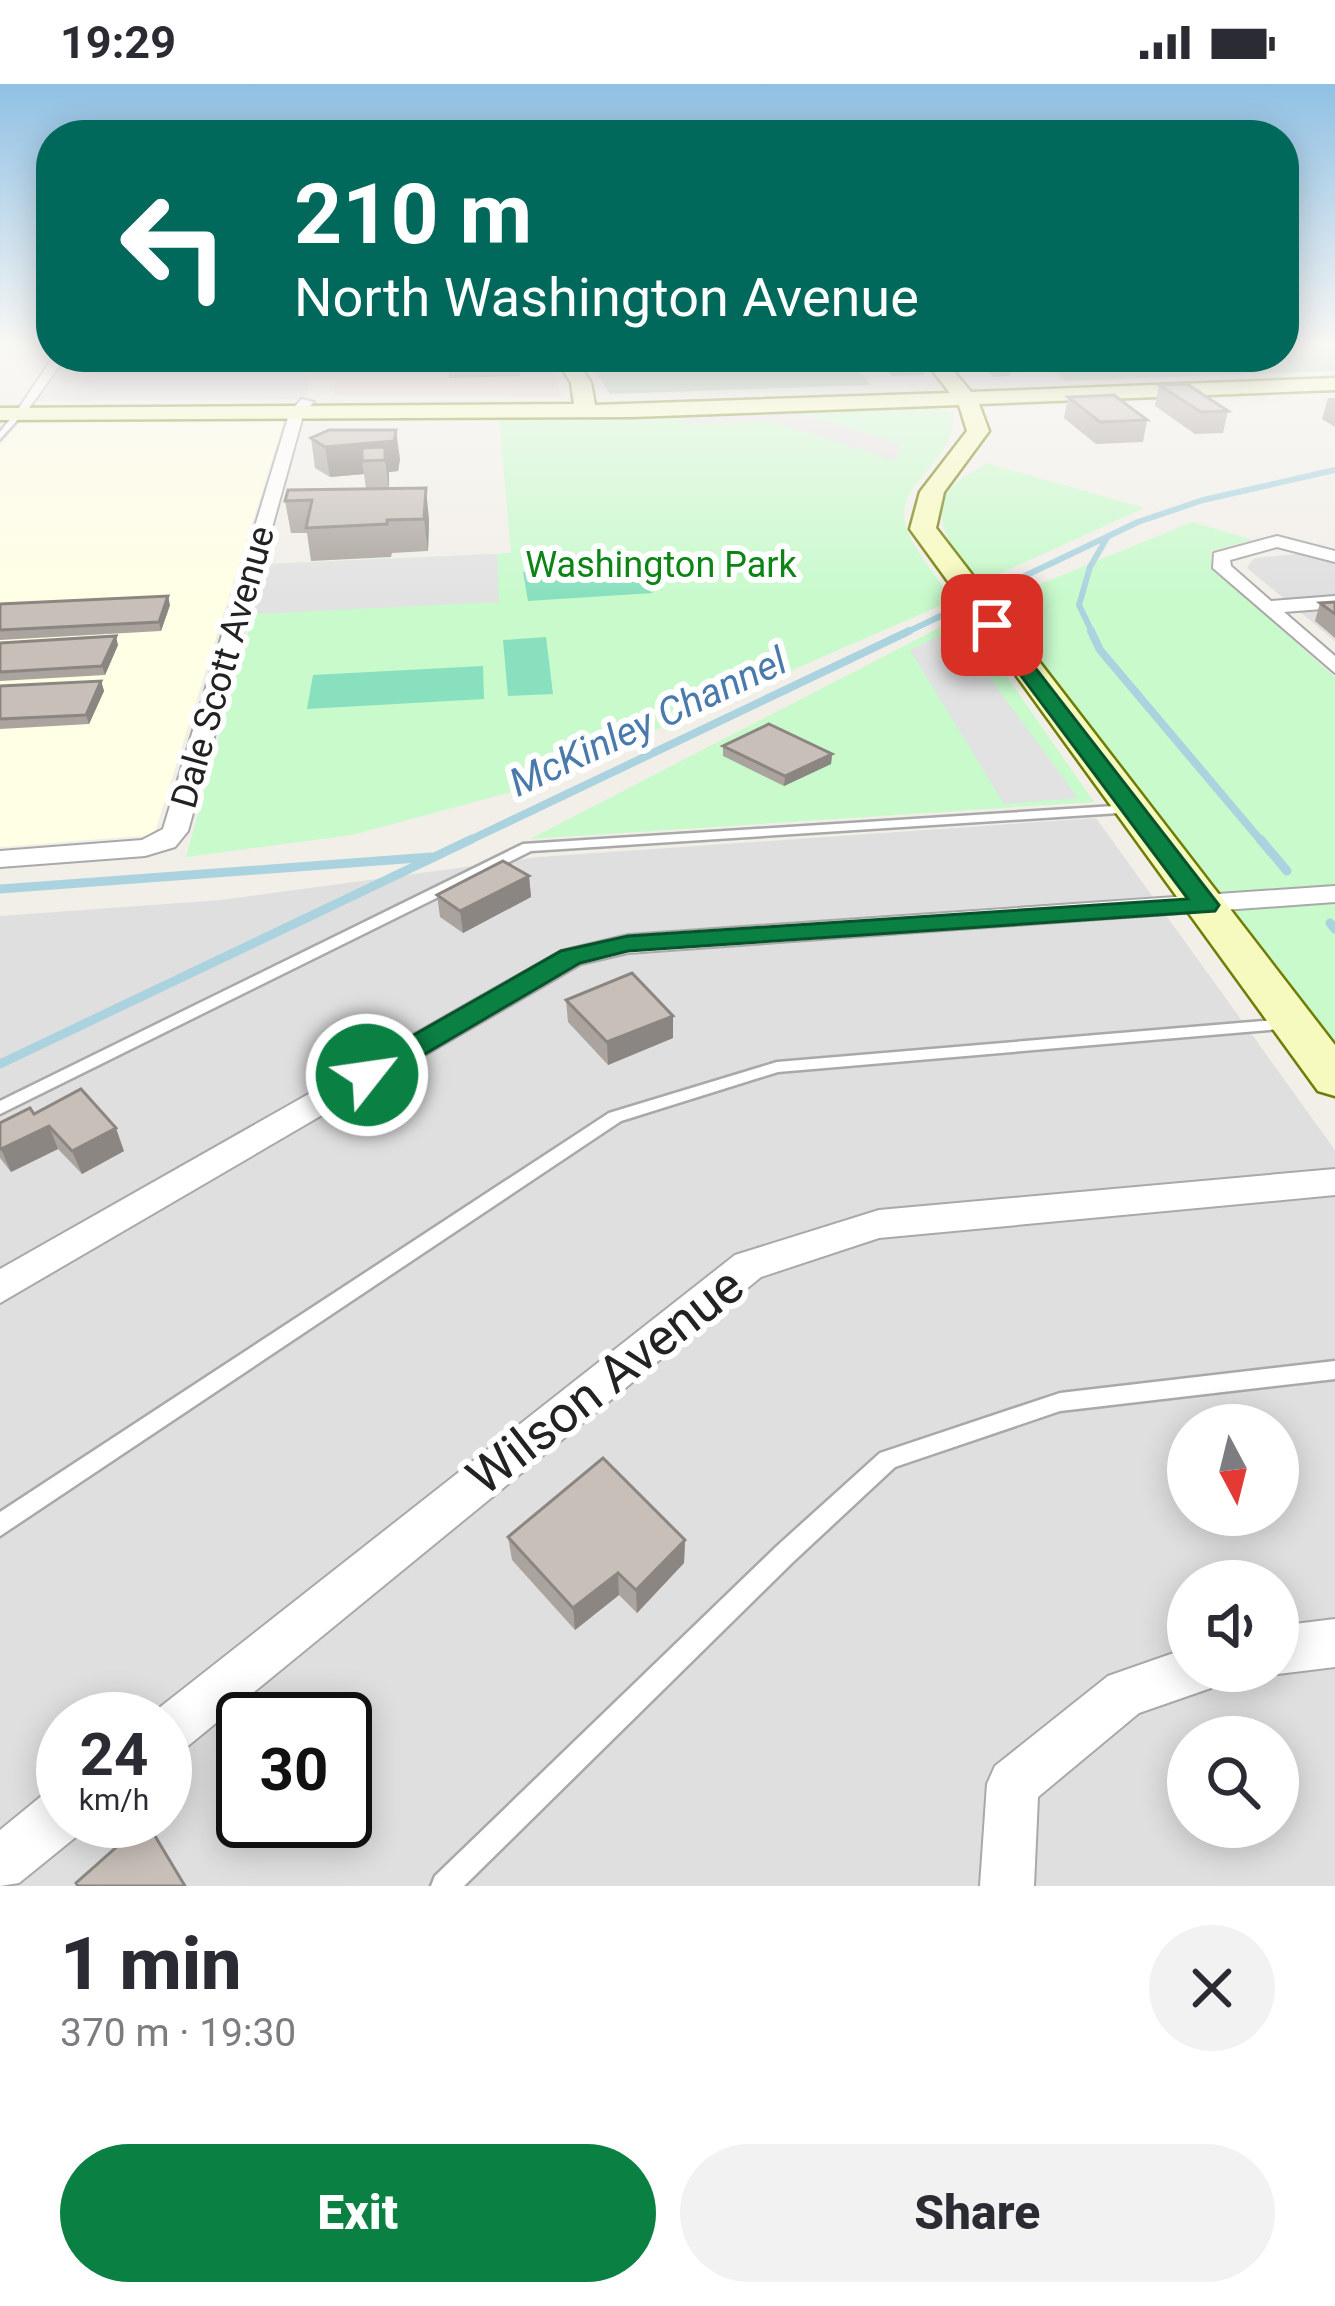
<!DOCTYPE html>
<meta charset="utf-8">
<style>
:root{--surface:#fff;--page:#f2f2f3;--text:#2b2b33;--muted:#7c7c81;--accent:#0b8043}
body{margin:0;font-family:Roboto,sans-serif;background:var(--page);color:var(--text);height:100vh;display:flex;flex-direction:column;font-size:45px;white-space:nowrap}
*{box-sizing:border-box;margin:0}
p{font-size:39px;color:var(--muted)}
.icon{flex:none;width:66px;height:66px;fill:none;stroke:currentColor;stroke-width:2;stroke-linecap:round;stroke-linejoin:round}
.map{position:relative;height:1802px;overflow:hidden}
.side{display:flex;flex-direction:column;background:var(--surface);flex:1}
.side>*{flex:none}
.top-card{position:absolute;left:36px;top:36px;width:1263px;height:252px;border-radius:48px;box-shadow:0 6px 30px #0003;background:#00695c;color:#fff;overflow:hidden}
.needle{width:78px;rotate:173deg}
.tools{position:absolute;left:1167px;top:1320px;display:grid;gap:24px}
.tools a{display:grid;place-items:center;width:132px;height:132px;border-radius:50%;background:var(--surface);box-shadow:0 6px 30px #0003;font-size:60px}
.speed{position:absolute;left:36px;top:1608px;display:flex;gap:24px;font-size:60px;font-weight:700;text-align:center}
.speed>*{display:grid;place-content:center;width:156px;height:156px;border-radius:50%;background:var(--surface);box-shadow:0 6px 30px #0003;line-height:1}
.speed small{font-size:30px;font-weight:400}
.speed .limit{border:6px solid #111;border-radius:18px;background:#fff;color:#111}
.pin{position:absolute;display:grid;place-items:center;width:102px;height:102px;color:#fff;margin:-51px;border-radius:24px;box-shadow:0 6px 18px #0006}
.me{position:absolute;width:132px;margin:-66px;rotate:60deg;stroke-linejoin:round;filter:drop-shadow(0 0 9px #0008)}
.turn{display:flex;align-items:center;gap:42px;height:252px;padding:0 60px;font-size:54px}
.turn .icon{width:156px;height:156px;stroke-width:2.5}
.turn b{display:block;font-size:84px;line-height:102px}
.round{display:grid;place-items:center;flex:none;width:126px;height:126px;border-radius:63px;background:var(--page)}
.head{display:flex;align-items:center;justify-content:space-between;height:204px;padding:0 60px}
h1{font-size:72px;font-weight:800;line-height:90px}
.action{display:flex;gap:24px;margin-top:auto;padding:24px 60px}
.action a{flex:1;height:138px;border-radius:72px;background:var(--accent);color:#fff;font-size:48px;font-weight:800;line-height:138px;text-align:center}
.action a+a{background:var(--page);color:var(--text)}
.status{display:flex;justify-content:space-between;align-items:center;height:84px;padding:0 60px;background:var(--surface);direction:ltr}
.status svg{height:33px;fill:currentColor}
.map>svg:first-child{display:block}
.residential{fill:#e0dfdf;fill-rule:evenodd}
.commercial{fill:#f2dad9}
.education{fill:#ffffe5}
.cemetery{fill:#aacbaf}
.park{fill:#c8facc}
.pitch{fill:#88e0be}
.parking{fill:#e2e2e2}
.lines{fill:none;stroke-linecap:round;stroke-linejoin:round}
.stream-far3{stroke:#aad3df;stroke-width:4.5}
.stream-far2{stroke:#aad3df;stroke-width:6}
.stream-far1{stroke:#aad3df;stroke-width:8}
.stream{stroke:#aad3df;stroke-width:9}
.lane-casing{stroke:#a9a9a9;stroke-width:5}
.street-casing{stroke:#a9a9a9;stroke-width:4}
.secondary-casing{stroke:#707d05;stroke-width:5}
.lane{fill:#fff;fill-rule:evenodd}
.street{fill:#fff;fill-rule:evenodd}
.secondary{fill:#f7fabf;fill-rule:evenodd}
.wall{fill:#aba49e}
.shaded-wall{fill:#8b8681}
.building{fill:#c7bfb8;stroke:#8b8681;stroke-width:3}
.route{fill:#0b8043;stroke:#07532c;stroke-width:3}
.labels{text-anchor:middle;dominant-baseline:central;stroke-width:12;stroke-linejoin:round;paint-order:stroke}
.far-park-label{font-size:36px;fill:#0c8416;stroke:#fff}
.far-street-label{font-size:36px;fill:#222;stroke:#fff}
.far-water-label{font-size:39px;font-style:italic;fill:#4a7aab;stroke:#fff}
.near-street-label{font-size:51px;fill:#222;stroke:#fff}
</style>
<div class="status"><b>19:29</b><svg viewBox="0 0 49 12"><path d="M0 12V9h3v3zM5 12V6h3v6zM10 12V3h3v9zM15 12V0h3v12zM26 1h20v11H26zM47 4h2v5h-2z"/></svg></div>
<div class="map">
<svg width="1335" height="1802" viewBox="0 0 1335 1802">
<rect width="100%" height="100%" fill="#f2efe9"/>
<path class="residential" d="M 72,273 L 318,273 L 305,315 L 36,317 Z
M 1298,470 L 1335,480 L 1335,557 L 1247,484 L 1254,474 Z
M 1096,734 L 1335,1066 L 1335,1802 L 0,1802 L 0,832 L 221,816 L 539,773 ZM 1188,1341 L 1278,1341 L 1278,1431 L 1188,1431 ZM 1188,1497 L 1278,1497 L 1278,1587 L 1188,1587 ZM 63,1635 L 165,1635 L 165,1737 L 63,1737 ZM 243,1635 L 345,1635 L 345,1737 L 243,1737 ZM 1188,1653 L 1278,1653 L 1278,1743 L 1188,1743 Z"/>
<path class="commercial" d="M 317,273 L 553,273 L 561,313 L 333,312 L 337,296 L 310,296 Z"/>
<path class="education" d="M 286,331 L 154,751 L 0,763 L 0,362 L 22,335 Z"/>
<path class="cemetery" d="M 1284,259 L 1335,259 L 1335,287 L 1066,297 L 1036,273 L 1284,273 Z
M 585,273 L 847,273 L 871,301 L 610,310 Z"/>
<path class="park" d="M 929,322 L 953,329 C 959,382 883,399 910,453 C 921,475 939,496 953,516 L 515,707 L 352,751 L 186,773 L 267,480 L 511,469 L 499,333 Z
M 987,379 L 1144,424 L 979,499 C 962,477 928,439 947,409 C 954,397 975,387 987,379 Z
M 1192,438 L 1252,456 L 1211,467 L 1211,484 L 1335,593 L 1335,964 L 994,519 Z
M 964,531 L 1094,718 L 530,755 Z"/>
<path class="pitch" d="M 621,469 L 616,484 L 653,509 L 528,517 L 523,488 L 571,485 L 566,470 Z
M 546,553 L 553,610 L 508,612 L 503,556 Z
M 483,582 L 484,615 L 307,625 L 313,591 Z"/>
<path class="parking" d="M 801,329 L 900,359 L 896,377 L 771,337 L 687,340 L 683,333 Z
M 497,470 L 499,518 L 254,530 L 267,480 Z
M 954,545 L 1078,714 L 1004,720 L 910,566 Z"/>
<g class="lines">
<path class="stream-far3" d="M 1328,388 L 1335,386"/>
<path class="stream-far2" d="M 903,550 L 1138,438 L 1203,416 L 1335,386
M 1093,550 L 1079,521 L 1090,483 L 1108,452"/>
<path class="stream-far1" d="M 1091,547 L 1100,566 L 1262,758
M 466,758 L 909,547"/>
<path class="stream" d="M 1260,755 L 1287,787
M 0,805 L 431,773
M 1330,839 L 1335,845
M 0,980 L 472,755"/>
<g class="lane-casing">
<path id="lane" d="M 16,328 L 23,330 L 0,355 L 0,348 Z
M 1130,721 L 1134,722 L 1134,728 L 531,767 L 0,1030 L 0,1017 L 523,760 Z
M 1286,935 L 1291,936 L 1294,940 L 1291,944 L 778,988 L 621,1037 L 0,1452 L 0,1428 L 609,1029 L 777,978 Z
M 1335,1277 L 1335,1295 L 1060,1327 L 895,1383 L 793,1478 L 464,1802 L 431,1802 L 435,1792 L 777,1462 L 880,1369 L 1060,1309 Z"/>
</g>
<g class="street-casing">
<path id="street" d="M 53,273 L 66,273 L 29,324 L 19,324 Z
M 302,315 L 314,318 L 304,328 L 188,747 L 175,763 L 145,772 L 0,783 L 0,767 L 142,756 L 163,745 L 290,327 Z
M 1277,452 L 1335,467 L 1335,478 L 1277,463 L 1230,476 L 1231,482 L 1271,517 L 1335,512 L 1335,524 L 1284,528 L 1335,572 L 1335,589 L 1213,484 L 1214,469 Z
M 1335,802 L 1335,818 L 628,869 L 581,880 L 0,1219 L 0,1185 L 561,867 L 628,851 Z
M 1335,1085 L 1335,1111 L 879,1154 L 761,1193 L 183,1666 L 165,1673 L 165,1635 L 145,1635 L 735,1171 L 879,1126 Z
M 1335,1535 L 1335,1583 L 1278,1590 L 1270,1587 L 1278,1587 L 1278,1542 Z
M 1188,1564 L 1188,1587 L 1218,1587 L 1211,1604 L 1139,1629 L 1038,1713 L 1034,1802 L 980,1802 L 987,1700 L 995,1682 L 1108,1592 Z
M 63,1703 L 63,1737 L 86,1737 L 82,1748 L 19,1799 L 0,1802 L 0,1746 L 44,1710 Z"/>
</g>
<g class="secondary-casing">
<path id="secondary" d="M 555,273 L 575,273 L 591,299 L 595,321 L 950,309 L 922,273 L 942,273 L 971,308 L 1335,294 L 1335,306 L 979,320 L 989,347 L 944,408 L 936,444 L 1335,961 L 1335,1012 L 1318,1007 L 910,445 L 920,408 L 967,347 L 959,321 L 632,333 L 0,336 L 0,324 L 574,320 L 571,299 Z"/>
</g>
<use href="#lane" class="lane"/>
<use href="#street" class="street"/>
<use href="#secondary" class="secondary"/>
</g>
<path class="wall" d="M 314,273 L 328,273 L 327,278 L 315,279 Z
M 356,273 L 382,273 L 381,277 L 357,277 Z
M 433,273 L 518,273 L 520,292 L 449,294 L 447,274 Z
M 876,273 L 920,273 L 925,277 L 924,291 L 893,292 L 875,276 Z
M 987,279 L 1011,286 L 1010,292 L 994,293 L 986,286 Z
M 1159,301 L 1228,327 L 1223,349 L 1195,350 L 1155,322 Z
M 1068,313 L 1147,336 L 1143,358 L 1096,360 L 1064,334 Z
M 1328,314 L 1335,314 L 1335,343 L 1322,335 Z
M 311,354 L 400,375 L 398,387 L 389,388 L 389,404 L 429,435 L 428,467 L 392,469 L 391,473 L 311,477 L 307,449 L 291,449 L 285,417 L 366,405 L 364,390 L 330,393 L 315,384 Z
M 1335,518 L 1335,554 L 1315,537 L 1320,519 Z
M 0,520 L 170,521 L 161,547 L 0,556 Z
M 0,559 L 118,561 L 105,591 L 0,597 Z
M 101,597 L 104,607 L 89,640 L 0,645 L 0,602 Z
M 723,662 L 832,670 L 831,680 L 784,702 L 723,672 Z
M 529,792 L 531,813 L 463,849 L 440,833 L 437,811 Z
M 566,916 L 673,932 L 673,954 L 608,981 L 568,938 Z
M 34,1030 L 124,1067 L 82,1090 L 58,1065 L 11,1088 L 0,1074 L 0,1039 Z
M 508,1453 L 685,1456 L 684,1479 L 637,1529 L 619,1511 L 575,1546 L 512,1476 Z"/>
<path class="shaded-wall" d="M 396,346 L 400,375 L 398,387 L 389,388 L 389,406 L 385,376 L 362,377 L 364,390 L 330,393 L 325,363 Z
M 426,404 L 429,435 L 428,467 L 424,435 Z
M 168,512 L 170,521 L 161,547 L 159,538 Z
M 116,552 L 118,561 L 105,591 L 102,582 Z
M 101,597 L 104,607 L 89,640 L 86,631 Z
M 832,670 L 831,680 L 784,702 L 785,692 Z
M 529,792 L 531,813 L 463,849 L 460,827 Z
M 673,932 L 673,954 L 608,981 L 607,958 Z
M 49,1042 L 58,1065 L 11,1088 L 1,1065 Z
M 116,1044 L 124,1067 L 82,1090 L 72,1067 Z
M 685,1456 L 684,1479 L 637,1529 L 636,1506 Z
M 618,1489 L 619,1511 L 575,1546 L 573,1524 Z"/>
<path class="building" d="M 888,273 L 920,273 L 925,277 L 895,279 Z
M 987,279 L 1003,279 L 1011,286 L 995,286 Z
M 1187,300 L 1228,327 L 1201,328 L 1159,301 Z
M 1114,311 L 1147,336 L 1100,338 L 1068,313 Z
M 329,346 L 396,346 L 394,357 L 325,363 L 311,354 Z
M 385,363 L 385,376 L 362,377 L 362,364 Z
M 426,404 L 424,435 L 387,436 L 387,440 L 306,444 L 312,416 L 285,417 L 288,406 Z
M 168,512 L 159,538 L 0,546 L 0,520 Z
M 1335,518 L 1335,530 L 1320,519 Z
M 116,552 L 102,582 L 0,588 L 0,559 Z
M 101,597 L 86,631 L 0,635 L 0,602 Z
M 769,640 L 832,670 L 785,692 L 723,662 Z
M 503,777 L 529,792 L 460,827 L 437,811 Z
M 632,889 L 673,932 L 607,958 L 566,916 Z
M 81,1005 L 116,1044 L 72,1067 L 49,1042 L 1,1065 L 0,1064 L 0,1039 L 30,1024 L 34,1030 Z
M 603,1374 L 685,1456 L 636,1506 L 618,1489 L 573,1524 L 508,1453 Z
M 146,1737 L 185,1802 L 78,1802 L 76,1799 Z"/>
<linearGradient id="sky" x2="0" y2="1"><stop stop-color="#8fc0e4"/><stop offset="0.51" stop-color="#f9f8f5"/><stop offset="1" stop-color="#f9f8f5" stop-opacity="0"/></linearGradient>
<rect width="1335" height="512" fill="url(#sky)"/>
<path class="route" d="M 986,537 L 999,537 L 1215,816 L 1219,821 L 1215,827 L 628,867 L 580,879 L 377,998 L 356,998 L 352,991 L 356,984 L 561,867 L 628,852 L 1188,815 L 986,545 Z"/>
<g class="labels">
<g class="far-park-label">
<text x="661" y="481">Washington Park</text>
</g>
<g class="far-street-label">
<text transform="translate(223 583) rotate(-74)">Dale Scott Avenue</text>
</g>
<g class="far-water-label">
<text transform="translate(648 638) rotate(-25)">McKinley Channel</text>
</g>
<g class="near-street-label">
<text transform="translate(605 1297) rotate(-38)">Wilson Avenue</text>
</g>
</g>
</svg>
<div class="tools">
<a><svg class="needle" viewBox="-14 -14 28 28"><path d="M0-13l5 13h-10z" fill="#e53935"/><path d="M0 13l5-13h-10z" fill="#7c7c81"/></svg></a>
<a><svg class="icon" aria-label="sound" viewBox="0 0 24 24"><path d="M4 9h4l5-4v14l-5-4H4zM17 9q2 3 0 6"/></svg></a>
<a><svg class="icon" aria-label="search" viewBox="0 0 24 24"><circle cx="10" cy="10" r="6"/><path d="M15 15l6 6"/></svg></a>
</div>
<div class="speed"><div>24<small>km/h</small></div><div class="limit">30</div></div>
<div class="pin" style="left:992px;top:541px;background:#d93025"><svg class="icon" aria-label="arrive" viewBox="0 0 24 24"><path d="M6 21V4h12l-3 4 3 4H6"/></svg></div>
<svg class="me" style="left:367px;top:991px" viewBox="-20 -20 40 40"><circle r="17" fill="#0b8043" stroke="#fff" stroke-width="3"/><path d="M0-11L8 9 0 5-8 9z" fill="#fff"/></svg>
<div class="top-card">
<div class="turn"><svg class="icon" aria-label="left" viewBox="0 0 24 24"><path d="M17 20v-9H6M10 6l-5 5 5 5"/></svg><div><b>210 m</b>North Washington Avenue</div></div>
</div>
</div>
<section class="side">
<div class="head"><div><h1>1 min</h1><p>370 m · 19:30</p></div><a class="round"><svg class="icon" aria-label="close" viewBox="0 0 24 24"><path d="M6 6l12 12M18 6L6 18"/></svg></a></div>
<div class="action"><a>Exit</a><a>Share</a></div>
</section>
